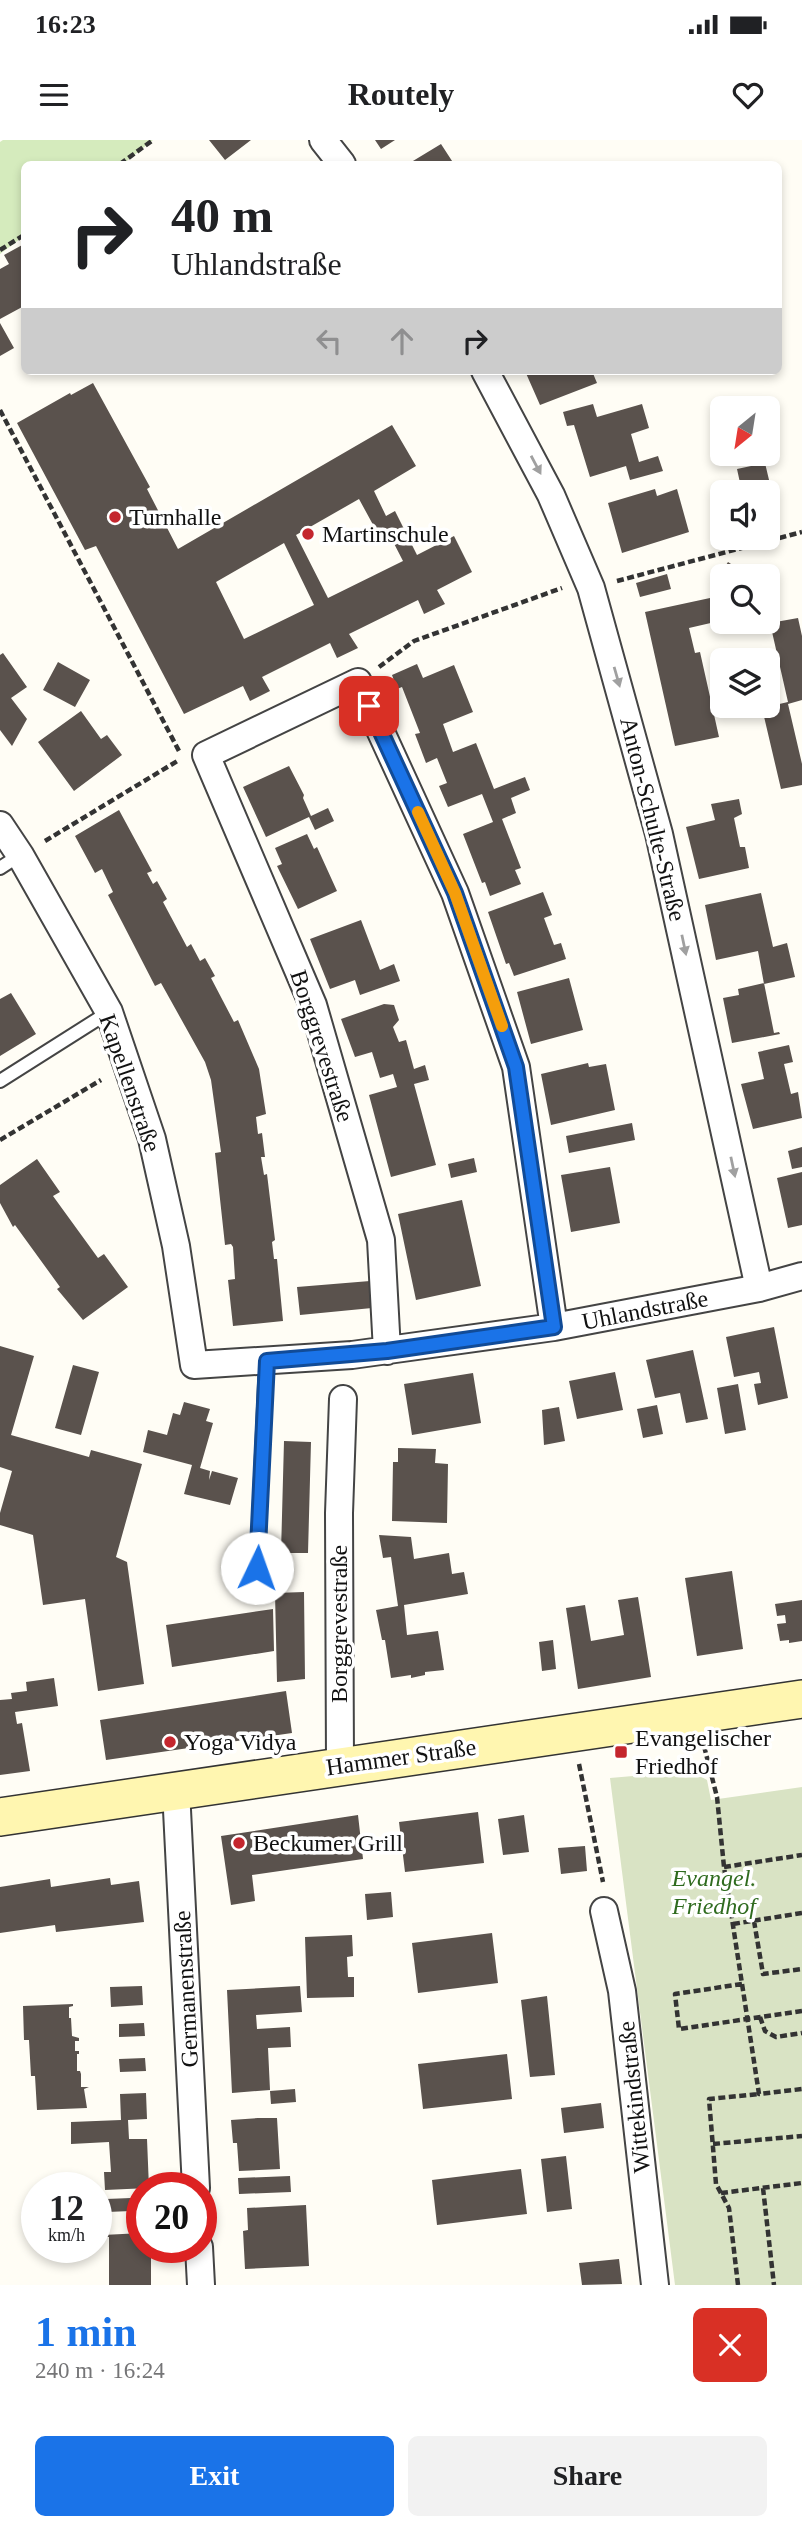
<!DOCTYPE html>
<meta charset="utf-8">
<style>
:root{--surface:#fff;--page:#f2f2f2;--text:#202124;--muted:#757577;--accent:#1a73e8}
body{margin:0;font-family:Georgia,serif;background:var(--page);color:var(--text);height:100vh;display:flex;flex-direction:column;font-size:26px;white-space:nowrap}
*{box-sizing:border-box;margin:0}
p{font-size:23px;color:var(--muted)}
.icon{flex:none;width:38px;height:38px;fill:none;stroke:currentColor;stroke-width:2;stroke-linecap:round;stroke-linejoin:round}
.map{position:relative;height:2145px;overflow:hidden}
.drawer{display:flex;flex-direction:column;background:var(--surface);flex:1}
.drawer>*{flex:none}
.hud{position:absolute;left:21px;top:21px;width:761px;height:214px;border-radius:10px;box-shadow:0 4px 10px #0003;background:#fff;color:var(--text);overflow:hidden}
.needle{width:46px;rotate:210deg}
.controls{position:absolute;left:710px;top:256px;display:grid;gap:14px}
.controls a{display:grid;place-items:center;width:70px;height:70px;border-radius:10px;background:var(--surface);box-shadow:0 4px 10px #0003;font-size:35px}
.speed{position:absolute;left:21px;top:2032px;display:flex;gap:14px;font-size:35px;font-weight:700;text-align:center}
.speed>*{display:grid;place-content:center;width:91px;height:91px;border-radius:50%;background:var(--surface);box-shadow:0 4px 10px #0003;line-height:1}
.speed small{font-size:18px;font-weight:400}
.speed .limit{border:10px solid #d22;background:#fff;color:#111}
.pin{position:absolute;display:grid;place-items:center;width:60px;height:60px;color:#fff;margin:-30px;border-radius:14px;box-shadow:0 4px 10px #0006}
.me{position:absolute;width:77px;margin:-38px;rotate:3deg;stroke-linejoin:round;filter:drop-shadow(0 0 5px #0008)}
.turn{display:flex;align-items:center;gap:24px;height:147px;padding:0 35px;font-size:32px}
.turn .icon{width:91px;height:91px;stroke-width:2.5}
.turn b{display:block;font-size:49px;line-height:60px}
.lanes{display:flex;align-items:center;height:66px;padding:0 35px;background:#0003;justify-content:center;gap:35px;direction:ltr}
.lanes .off{opacity:.35}
.round{display:grid;place-items:center;flex:none;width:74px;height:74px;border-radius:10px;background:var(--page)}
.summary{display:flex;align-items:center;justify-content:space-between;height:119px;padding:0 35px}
h1{font-size:42px;font-weight:800;line-height:52px;color:var(--accent)}
.cta{display:flex;gap:14px;margin-top:auto;padding:14px 35px}
.cta a{flex:1;height:80px;border-radius:10px;background:var(--accent);color:#fff;font-size:28px;font-weight:800;line-height:80px;text-align:center}
.cta a+a{background:var(--page);color:var(--text)}
.status{display:flex;justify-content:space-between;align-items:center;height:49px;padding:0 35px;background:var(--surface);direction:ltr}
.status svg{height:19px;fill:currentColor}
header{display:flex;justify-content:space-between;align-items:center;height:91px;padding:0 35px;background:var(--surface);font-size:32px;font-weight:800}
.map>svg:first-child{display:block}
.green{fill:#d5ebbd}
.cemetery{fill:#d9e3c4}
.building{fill:#5a524d;fill-rule:evenodd}
.lines{fill:none;stroke-linecap:round;stroke-linejoin:round}
.lane-casing{stroke:#444;stroke-width:16}
.street-casing{stroke:#444;stroke-width:30}
.secondary-casing{stroke:#333;stroke-width:40}
.path{stroke:#333;stroke-width:4.5;stroke-dasharray:7 3.5;stroke-linecap:butt}
.lane{stroke:#fff;stroke-width:12}
.street{stroke:#fff;stroke-width:26}
.secondary{stroke:#fff6b0;stroke-width:37}
.oneway{fill:#a0a0a0}
.route-casing{stroke:#114b97;stroke-width:18}
.route{stroke:#1a73e8;stroke-width:12}
.slow{stroke:#f59e0b;stroke-width:12}
.poi-dot{fill:#c4262e;stroke:#fff;stroke-width:2.5}
.labels{text-anchor:middle;dominant-baseline:central;stroke-width:7;stroke-linejoin:round;paint-order:stroke}
.poi-label{font-size:24px;fill:#111;stroke:#fff;text-anchor:start}
.street-label{font-size:24px;fill:#111;stroke:#fff}
.park-label{font-size:24px;font-style:italic;fill:#2f6b1f;stroke:#fff}
</style>
<div class="status"><b>16:23</b><svg viewBox="0 0 49 12"><path d="M0 12V9h3v3zM5 12V6h3v6zM10 12V3h3v9zM15 12V0h3v12zM26 1h20v11H26zM47 4h2v5h-2z"/></svg></div>
<header><svg class="icon" aria-label="menu" viewBox="0 0 24 24"><path d="M4 6h16M4 12h16M4 18h16"/></svg>Routely<svg class="icon" aria-label="heart" viewBox="0 0 24 24"><path d="M12 20l-8-8c-3-5 5-10 8-4 3-6 11-1 8 4z"/></svg></header>
<div class="map">
<svg width="802" height="2145" viewBox="0 0 802 2145">
<rect width="100%" height="100%" fill="#fffdf5"/>
<path class="green" d="M 3,0 L 153,0 L 123,24 L 24,24 L 24,96 L 0,114 L 0,2 Z"/>
<path class="cemetery" d="M 691,1631 L 707,1640 L 711,1660 L 802,1647 L 802,2145 L 675,2145 L 610,1638 Z"/>
<path class="building" d="M 209,0 L 251,0 L 225,20 Z
M 375,0 L 395,0 L 381,9 Z
M 441,4 L 454,24 L 408,24 Z
M 24,104 L 24,166 L 0,179 L 0,129 L 9,124 L 4,115 Z
M 0,183 L 14,208 L 0,216 Z
M 525,231 L 592,231 L 597,243 L 540,265 Z
M 93,243 L 150,347 L 147,349 L 178,409 L 392,285 L 416,326 L 374,351 L 386,376 L 395,371 L 417,415 L 454,396 L 472,432 L 437,450 L 445,464 L 424,474 L 418,460 L 349,494 L 358,508 L 337,518 L 330,503 L 262,537 L 270,551 L 250,561 L 243,546 L 184,574 L 96,406 L 85,410 L 17,283 L 70,253 L 71,255 ZM 359,359 L 377,392 L 386,388 L 403,421 L 328,458 L 296,395 ZM 284,403 L 314,465 L 244,499 L 216,442 Z
M 593,264 L 597,277 L 642,264 L 649,288 L 631,294 L 639,322 L 658,316 L 663,331 L 630,340 L 626,326 L 590,337 L 574,285 L 567,286 L 563,272 Z
M 765,323 L 774,361 L 768,362 L 768,352 L 742,352 L 737,329 Z
M 655,349 L 657,356 L 677,349 L 689,392 L 622,413 L 608,363 Z
M 728,422 L 740,430 L 737,436 L 723,436 L 723,438 L 719,436 Z
M 667,434 L 671,449 L 640,457 L 636,443 Z
M 710,458 L 715,482 L 689,488 L 695,513 L 700,512 L 719,597 L 675,606 L 645,472 Z
M 798,478 L 802,496 L 802,560 L 788,564 L 802,624 L 802,645 L 781,649 L 762,568 L 788,562 L 770,483 Z
M 3,513 L 27,547 L 11,558 L 27,579 L 12,606 L 0,590 L 0,515 Z
M 58,522 L 90,540 L 75,567 L 43,550 Z
M 417,524 L 423,538 L 454,525 L 473,572 L 443,584 L 453,612 L 476,603 L 494,649 L 525,637 L 530,650 L 511,658 L 516,673 L 502,679 L 521,728 L 515,730 L 521,744 L 490,756 L 485,742 L 482,743 L 463,694 L 493,682 L 482,654 L 448,667 L 439,646 L 447,643 L 437,618 L 426,623 L 415,594 L 420,593 L 402,547 L 397,549 L 392,535 Z
M 81,571 L 101,599 L 107,595 L 122,615 L 74,651 L 38,602 Z
M 289,626 L 304,655 L 303,658 L 311,676 L 328,668 L 334,681 L 315,690 L 309,677 L 266,697 L 243,647 Z
M 739,659 L 742,674 L 734,678 L 740,707 L 745,707 L 749,728 L 699,739 L 686,687 L 715,680 L 711,664 Z
M 119,670 L 152,731 L 147,733 L 153,744 L 157,741 L 167,759 L 163,762 L 187,807 L 191,804 L 200,821 L 205,818 L 215,836 L 211,838 L 234,882 L 238,880 L 259,929 L 266,974 L 256,977 L 258,994 L 262,993 L 265,1017 L 261,1017 L 264,1035 L 267,1034 L 275,1100 L 272,1102 L 274,1119 L 277,1119 L 283,1181 L 233,1186 L 228,1140 L 235,1139 L 233,1107 L 231,1104 L 225,1105 L 215,1013 L 221,1012 L 211,940 L 205,922 L 161,843 L 155,846 L 122,782 L 108,755 L 113,752 L 102,729 L 95,733 L 75,696 Z
M 307,694 L 314,709 L 317,707 L 337,751 L 298,769 L 277,726 L 282,724 L 275,708 Z
M 543,752 L 552,775 L 544,778 L 554,805 L 561,803 L 566,819 L 514,836 L 509,823 L 506,824 L 488,772 Z
M 761,753 L 773,807 L 787,803 L 795,837 L 764,844 L 758,811 L 716,820 L 705,765 Z
M 361,780 L 380,830 L 394,824 L 400,841 L 360,855 L 355,840 L 330,849 L 310,799 Z
M 569,838 L 583,890 L 531,904 L 517,852 Z
M 764,843 L 774,893 L 779,892 L 780,894 L 732,903 L 723,858 L 739,855 L 738,849 Z
M 11,853 L 36,894 L 0,916 L 0,859 Z
M 384,864 L 394,865 L 399,880 L 393,887 L 399,902 L 406,900 L 414,929 L 425,925 L 429,940 L 414,944 L 436,1025 L 391,1037 L 369,955 L 397,947 L 393,934 L 380,938 L 372,912 L 355,917 L 341,879 Z
M 789,905 L 793,922 L 784,924 L 791,954 L 798,952 L 802,978 L 753,989 L 741,944 L 764,939 L 758,912 Z
M 588,923 L 589,927 L 606,924 L 615,970 L 551,985 L 541,934 Z
M 632,983 L 635,1000 L 569,1013 L 566,996 Z
M 802,1007 L 802,1027 L 792,1029 L 788,1011 Z
M 474,1018 L 477,1032 L 451,1038 L 448,1024 Z
M 37,1019 L 60,1052 L 53,1056 L 98,1118 L 104,1114 L 128,1147 L 83,1180 L 57,1149 L 60,1147 L 15,1085 L 13,1087 L 0,1063 L 0,1045 Z
M 610,1027 L 620,1083 L 571,1092 L 561,1035 Z
M 802,1032 L 802,1085 L 788,1088 L 777,1038 Z
M 462,1060 L 481,1146 L 416,1160 L 398,1074 Z
M 370,1141 L 372,1168 L 300,1175 L 297,1147 Z
M 774,1187 L 788,1258 L 758,1265 L 754,1244 L 761,1243 L 759,1232 L 734,1237 L 726,1197 Z
M 0,1206 L 34,1216 L 11,1295 L 89,1317 L 91,1310 L 142,1324 L 116,1417 L 127,1422 L 144,1544 L 98,1551 L 85,1459 L 43,1465 L 33,1395 L 0,1385 L 0,1373 L 12,1331 L 0,1327 Z
M 693,1210 L 708,1279 L 686,1283 L 680,1253 L 655,1258 L 646,1220 Z
M 73,1225 L 99,1232 L 81,1295 L 55,1288 Z
M 615,1232 L 623,1270 L 577,1279 L 569,1241 Z
M 473,1233 L 481,1283 L 412,1295 L 404,1244 Z
M 738,1244 L 746,1290 L 725,1294 L 717,1248 Z
M 184,1262 L 210,1269 L 206,1281 L 213,1283 L 200,1328 L 210,1331 L 209,1340 L 212,1331 L 238,1338 L 230,1365 L 184,1354 L 192,1325 L 143,1312 L 148,1290 L 167,1295 L 173,1273 L 180,1275 Z
M 657,1265 L 663,1294 L 643,1298 L 637,1269 Z
M 559,1267 L 565,1301 L 544,1305 L 542,1270 Z
M 284,1301 L 311,1302 L 308,1413 L 281,1413 Z
M 398,1308 L 436,1309 L 435,1323 L 448,1324 L 447,1383 L 392,1381 L 393,1322 L 398,1322 Z
M 379,1395 L 411,1397 L 414,1419 L 449,1413 L 452,1434 L 464,1432 L 468,1454 L 404,1465 L 407,1495 L 438,1491 L 444,1530 L 425,1532 L 425,1535 L 411,1538 L 411,1535 L 391,1538 L 385,1500 L 382,1500 L 376,1470 L 398,1466 L 391,1417 L 383,1418 Z
M 732,1431 L 743,1509 L 697,1516 L 685,1438 Z
M 304,1452 L 305,1539 L 277,1542 L 275,1453 Z
M 638,1457 L 651,1537 L 578,1549 L 566,1468 L 585,1465 L 591,1501 L 624,1495 L 618,1460 Z
M 802,1460 L 802,1501 L 789,1503 L 789,1500 L 780,1501 L 777,1484 L 786,1483 L 785,1475 L 777,1476 L 775,1464 Z
M 273,1469 L 274,1511 L 172,1527 L 166,1485 Z
M 553,1500 L 556,1529 L 542,1531 L 539,1502 Z
M 54,1538 L 58,1566 L 15,1572 L 17,1584 L 22,1583 L 30,1631 L 0,1635 L 0,1560 L 12,1559 L 11,1553 L 27,1551 L 26,1542 Z
M 286,1551 L 292,1593 L 106,1620 L 100,1580 Z
M 478,1672 L 484,1723 L 405,1732 L 399,1682 Z
M 358,1675 L 363,1719 L 252,1735 L 255,1761 L 231,1765 L 221,1696 Z
M 524,1675 L 529,1712 L 503,1715 L 498,1679 Z
M 585,1706 L 587,1731 L 561,1734 L 558,1708 Z
M 110,1738 L 111,1745 L 139,1741 L 144,1782 L 56,1792 L 55,1785 L 0,1793 L 0,1747 L 50,1739 L 51,1747 Z
M 391,1752 L 393,1777 L 367,1780 L 365,1754 Z
M 492,1793 L 498,1843 L 418,1853 L 412,1803 Z
M 352,1795 L 353,1816 L 347,1817 L 348,1837 L 354,1837 L 354,1857 L 307,1858 L 305,1797 Z
M 142,1846 L 143,1865 L 111,1867 L 110,1847 Z
M 300,1846 L 302,1872 L 256,1875 L 257,1889 L 290,1887 L 291,1907 L 268,1908 L 270,1950 L 232,1953 L 227,1850 Z
M 547,1856 L 555,1935 L 530,1937 L 521,1860 Z
M 73,1864 L 73,1866 L 69,1867 L 69,1878 L 71,1878 L 72,1896 L 79,1898 L 79,1901 L 75,1901 L 75,1911 L 79,1911 L 79,1914 L 77,1914 L 77,1931 L 80,1931 L 81,1934 L 81,1947 L 89,1947 L 84,1949 L 87,1968 L 37,1970 L 35,1936 L 31,1936 L 29,1900 L 24,1900 L 23,1866 Z
M 144,1883 L 145,1896 L 119,1897 L 119,1884 Z
M 507,1914 L 512,1959 L 423,1969 L 418,1924 Z
M 145,1918 L 146,1931 L 120,1932 L 119,1919 Z
M 295,1949 L 296,1962 L 271,1964 L 270,1951 Z
M 146,1953 L 147,1979 L 128,1980 L 129,1999 L 147,1999 L 149,2048 L 105,2050 L 104,2032 L 111,2032 L 109,2002 L 71,2004 L 71,1982 L 121,1980 L 120,1954 Z
M 601,1963 L 604,1988 L 564,1993 L 561,1968 Z
M 258,1978 L 277,1978 L 280,2029 L 239,2031 L 237,2003 L 233,2003 L 231,1980 Z
M 566,2016 L 572,2069 L 547,2072 L 541,2019 Z
M 521,2029 L 527,2074 L 437,2085 L 432,2040 Z
M 290,2036 L 291,2052 L 239,2054 L 238,2038 Z
M 131,2058 L 131,2071 L 107,2072 L 106,2059 Z
M 306,2065 L 309,2126 L 245,2129 L 243,2091 L 248,2090 L 247,2068 Z
M 142,2093 L 142,2107 L 151,2107 L 151,2145 L 109,2145 L 109,2097 L 103,2097 L 103,2095 Z
M 619,2119 L 622,2144 L 582,2145 L 579,2123 Z"/>
<g class="lines">
<g class="lane-casing">
<path id="lane" d="M 0,728 L 20,715
M 0,941 L 109,872
M 257,1428 L 266,1221"/>
</g>
<g class="street-casing">
<path id="street" d="M 323,0 L 342,24
M 485,231 L 551,355 L 591,448 L 659,694 L 759,1148
M 0,685 L 20,715 L 109,872 L 152,999 L 176,1106 L 194,1225 L 352,1215 L 554,1187 L 759,1148 L 802,1136
M 387,1211 L 381,1100 L 313,865 L 206,615 L 358,542 L 455,753 L 516,927 L 554,1187
M 340,1626 L 339,1373 L 343,1259
M 176,1650 L 196,2048
M 604,1771 L 622,1851 L 655,2145
M 199,2107 L 201,2145"/>
</g>
<g class="secondary-casing">
<path id="secondary" d="M 0,1677 L 802,1559"/>
</g>
<path class="path" d="M 120,24 L 153,0
M 0,110 L 24,95
M 0,270 L 179,611
M 617,441 L 802,392
M 379,527 L 414,501 L 562,448
M 45,701 L 179,620
M 0,1000 L 101,940
M 704,1606 L 717,1657 L 724,1727 L 759,1954 L 802,1949
M 579,1624 L 603,1742
M 724,1727 L 802,1715
M 754,1781 L 763,1834 L 802,1829
M 733,1784 L 802,1773
M 742,1844 L 675,1854 L 679,1889 L 802,1871
M 760,1877 L 765,1891 L 776,1897 L 802,1893
M 713,2004 L 802,1996
M 763,2048 L 774,2145
M 721,2053 L 802,2043
M 738,2145 L 729,2068 L 716,2044 L 709,1959 L 759,1954"/>
<use href="#lane" class="lane"/>
<use href="#street" class="street"/>
<use href="#secondary" class="secondary"/>
</g>
<defs><path id="oneway-solid" d="M-6-.8H1V-3.2L6.5 0L1 3.2V.8H-6Z" transform="scale(1.75)"/></defs>
<g class="oneway">
<use href="#oneway-solid" transform="translate(536 325) rotate(62)"/>
<use href="#oneway-solid" transform="translate(617 537) rotate(74)"/>
<use href="#oneway-solid" transform="translate(684 805) rotate(78)"/>
<use href="#oneway-solid" transform="translate(733 1027) rotate(78)"/>
</g>
<g class="lines">
<g class="route-casing">
<path id="route" d="M 257,1428 L 267,1221 L 387,1211 L 554,1187 L 516,927 L 455,753 L 369,566"/>
</g>
<use href="#route" class="route"/>
<path class="slow" d="M 418,672 L 455,753 L 502,886"/>
</g>
<g class="poi-dot">
<circle cx="115" cy="377" r="7"/>
<circle cx="308" cy="394" r="7"/>
<circle cx="170" cy="1602" r="7"/>
<rect x="614" y="1605" width="14" height="14" rx="3.5"/>
<circle cx="239" cy="1703" r="7"/>
</g>
<g class="labels">
<g class="poi-label">
<text x="129" y="377">Turnhalle</text>
<text x="322" y="394">Martinschule</text>
<text x="635" y="1598">Evangelischer<tspan x="635" dy="28">Friedhof</tspan></text>
<text x="184" y="1602">Yoga Vidya</text>
<text x="253" y="1703">Beckumer Grill</text>
</g>
<g class="street-label">
<text transform="translate(653 679) rotate(76)">Anton-Schulte-Straße</text>
<text transform="translate(322 906) rotate(72)">Borggrevestraße</text>
<text transform="translate(130 943) rotate(71)">Kapellenstraße</text>
<text transform="translate(645 1170) rotate(-11)">Uhlandstraße</text>
<text transform="translate(339 1484) rotate(-90)">Borggrevestraße</text>
<text transform="translate(401 1617) rotate(-8)">Hammer Straße</text>
<text transform="translate(186 1849) rotate(-93)">Germanenstraße</text>
<text transform="translate(634 1957) rotate(-96)">Wittekindstraße</text>
</g>
<g class="park-label">
<text x="714" y="1738">Evangel.<tspan x="714" dy="28">Friedhof</tspan></text>
</g>
</g>
</svg>
<div class="controls">
<a><svg class="needle" viewBox="-14 -14 28 28"><path d="M0-13l5 13h-10z" fill="#e53935"/><path d="M0 13l5-13h-10z" fill="#757577"/></svg></a>
<a><svg class="icon" aria-label="sound" viewBox="0 0 24 24"><path d="M4 9h4l5-4v14l-5-4H4zM17 9q2 3 0 6"/></svg></a>
<a><svg class="icon" aria-label="search" viewBox="0 0 24 24"><circle cx="10" cy="10" r="6"/><path d="M15 15l6 6"/></svg></a>
<a><svg class="icon" aria-label="layers" viewBox="0 0 24 24"><path d="M12 4l9 5-9 5-9-5zM3 14l9 5 9-5"/></svg></a>
</div>
<div class="speed"><div>12<small>km/h</small></div><div class="limit">20</div></div>
<div class="pin" style="left:369px;top:566px;background:#d93025"><svg class="icon" aria-label="arrive" viewBox="0 0 24 24"><path d="M6 21V4h12l-3 4 3 4H6"/></svg></div>
<svg class="me" style="left:257px;top:1428px" viewBox="-20 -20 40 40"><circle r="19" fill="#fff"/><path d="M0-13L10 11 0 6-10 11z" fill="#1a73e8"/></svg>
<div class="hud">
<div class="turn"><svg class="icon" aria-label="right" viewBox="0 0 24 24"><path d="M7 20v-9h11M14 6l5 5-5 5"/></svg><div><b>40 m</b>Uhlandstraße</div></div>
<div class="lanes"><svg class="icon off" aria-label="left" viewBox="0 0 24 24"><path d="M17 20v-9H6M10 6l-5 5 5 5"/></svg><svg class="icon off" aria-label="ahead" viewBox="0 0 24 24"><path d="M12 20V5M6 11l6-6 6 6"/></svg><svg class="icon" aria-label="right" viewBox="0 0 24 24"><path d="M7 20v-9h11M14 6l5 5-5 5"/></svg></div>
</div>
</div>
<section class="drawer">
<div class="summary"><div><h1>1 min</h1><p>240 m · 16:24</p></div><a class="round" style="background:#d93025;color:#fff"><svg class="icon" aria-label="close" viewBox="0 0 24 24"><path d="M6 6l12 12M18 6L6 18"/></svg></a></div>
<div class="cta"><a>Exit</a><a>Share</a></div>
</section>
